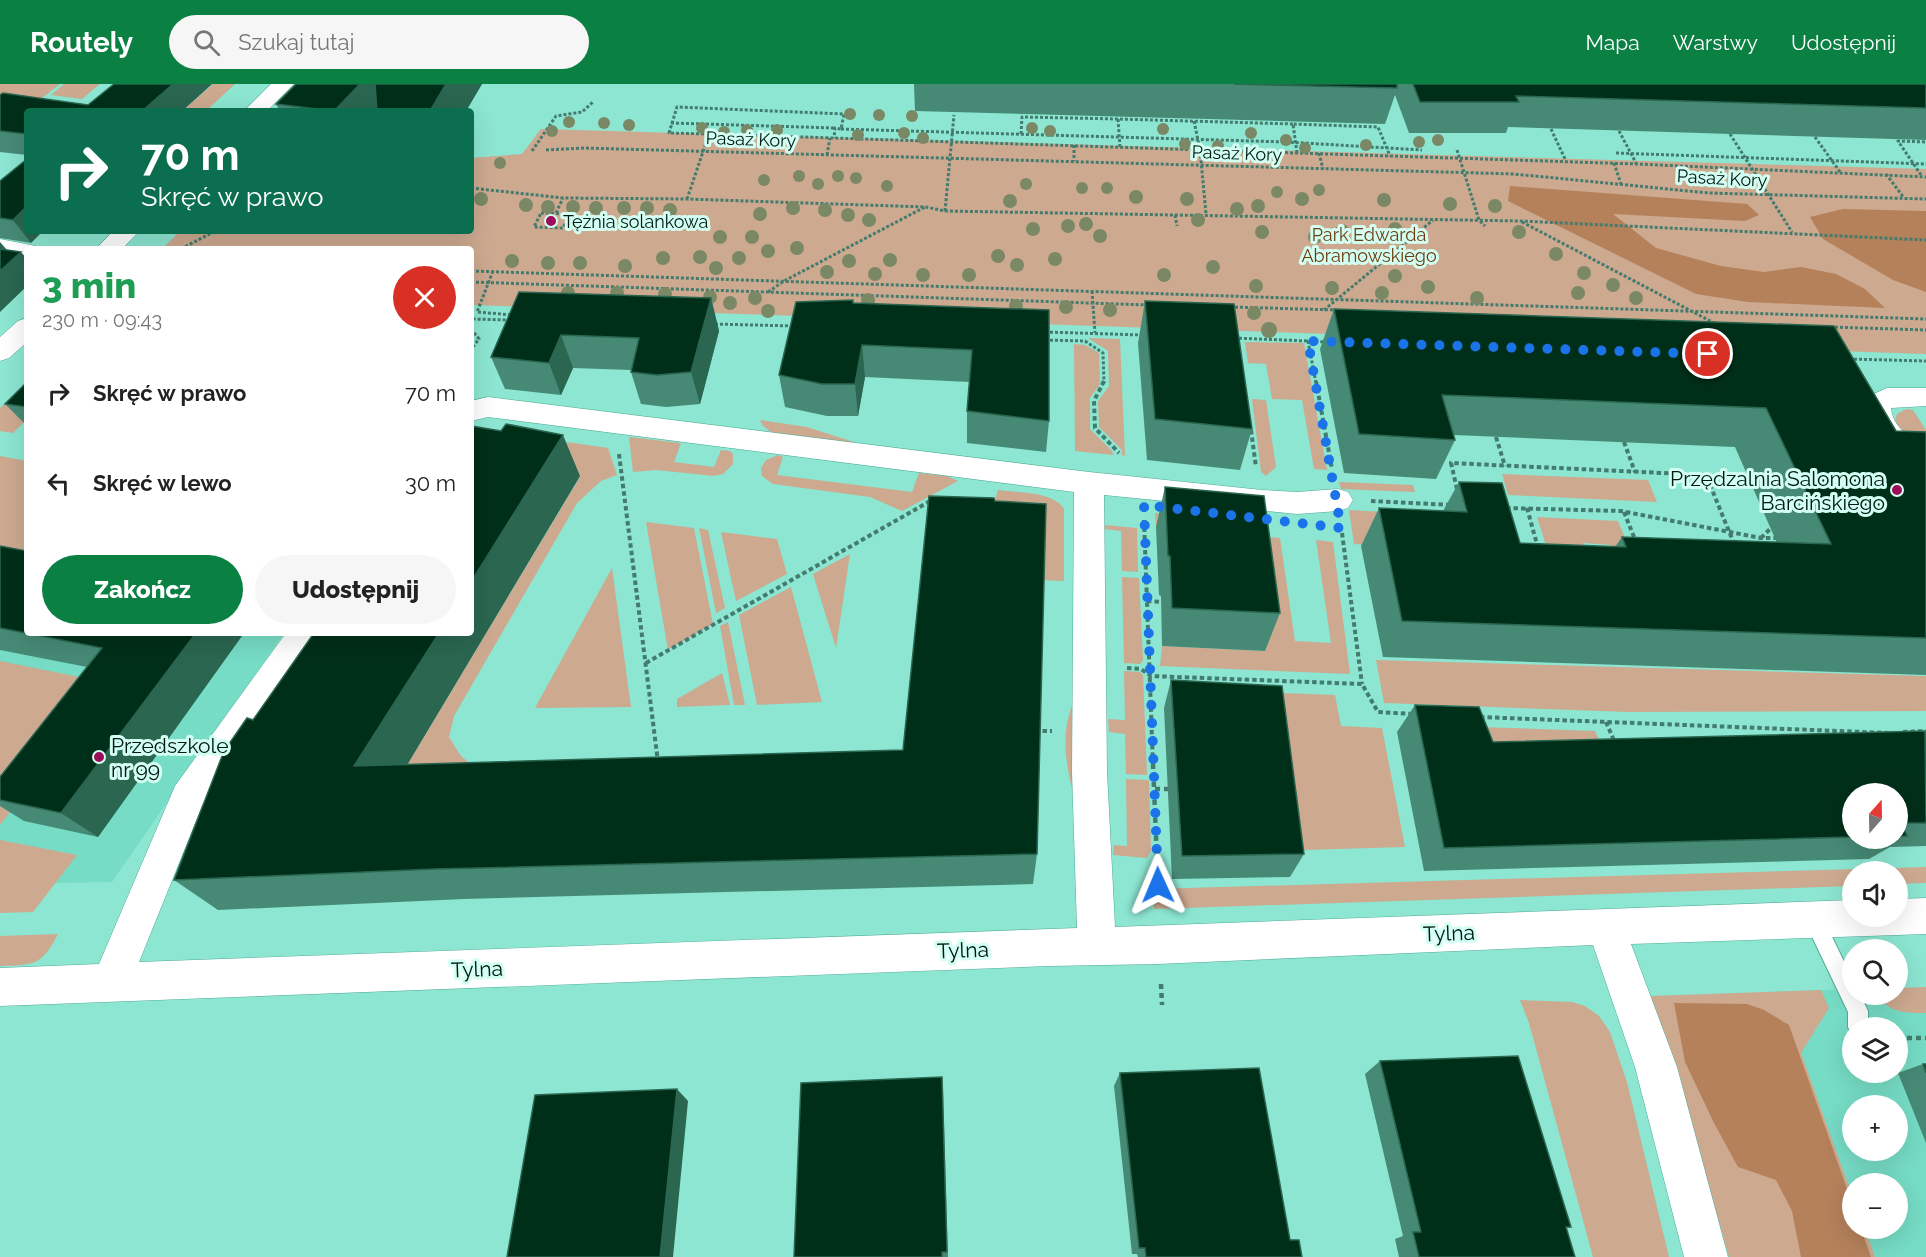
<!DOCTYPE html>
<html lang="pl">
<meta charset="utf-8">
<style>
:root{--surface:#fff;--page:#f6f6f6;--text:#222;--muted:#767676;--accent:#0b8043}
body{margin:0;font-family:Raleway,sans-serif;background:var(--page);color:var(--text);height:100vh;display:flex;flex-direction:column;font-size:22px;white-space:nowrap}
*{box-sizing:border-box;margin:0}
p{font-size:20px;color:var(--muted)}
.icon{flex:none;width:33px;height:33px;fill:none;stroke:currentColor;stroke-width:2;stroke-linecap:round;stroke-linejoin:round}
.map{position:relative;flex:1;overflow:hidden}
.sheet{position:absolute;left:24px;top:162px;width:450px;height:390px;display:flex;flex-direction:column;background:var(--surface);border-radius:6px;box-shadow:0 6px 24px #0002}
.sheet>*{flex:none}
.hud{position:absolute;left:24px;top:24px;width:450px;height:126px;border-radius:6px;box-shadow:0 6px 24px #0002;background:#0b6e4f;color:#fff;overflow:hidden}
.needle{width:39px;rotate:20deg}
.controls{position:absolute;left:1842px;top:699px;display:grid;gap:12px}
.controls a{display:grid;place-items:center;width:66px;height:66px;border-radius:50%;background:var(--surface);box-shadow:0 6px 24px #0002;font-size:30px}
.pin{position:absolute;display:grid;place-items:center;width:51px;height:51px;color:#fff;margin:-26px;border:3px solid #fff;border-radius:50%;box-shadow:0 2px 6px #0007}
.me{position:absolute;width:66px;margin:-33px;rotate:359deg;stroke-linejoin:round;filter:drop-shadow(0 0 4px #0008)}
.turn{display:flex;align-items:center;gap:21px;height:126px;padding:0 18px;font-size:27px}
.turn .icon{width:78px;height:78px;stroke-width:2.5}
.turn b{display:block;font-size:42px;line-height:51px}
.round{display:grid;place-items:center;flex:none;width:63px;height:63px;border-radius:32px;background:var(--page)}
.overview{display:flex;align-items:center;justify-content:space-between;height:102px;padding:0 18px}
h1{font-size:36px;font-weight:800;line-height:45px;color:#1e9e55}
.button{display:flex;gap:12px;margin-top:auto;padding:12px 18px}
.button a{flex:1;height:69px;border-radius:36px;background:var(--accent);color:#fff;font-size:24px;font-weight:800;line-height:69px;text-align:center}
.button a+a{background:var(--page);color:var(--text)}
ul{padding:0;list-style:none}
li{display:flex;align-items:center;gap:18px;height:90px;padding:0 18px}
li div{flex:1}
li b{display:block;font-size:22px}
li em{font-style:normal}
header{display:flex;align-items:center;gap:36px;box-sizing:border-box;height:84px;padding:0 30px;background:var(--accent);color:#fff}
header strong{font-size:28px}
nav{display:flex;gap:33px;margin-inline-start:auto;font-size:21px}
.search{width:420px;height:54px;background:var(--page);display:flex;align-items:center;gap:15px;box-sizing:border-box;padding:0 21px;border-radius:33px;color:var(--muted);font-size:22px}
.map>svg:first-child{display:block}
.built{fill:#76dcc5;fill-rule:evenodd}
.green{fill:#cda990}
.forest{fill:#b4815b}
.lines{fill:none;stroke-linecap:round;stroke-linejoin:round}
.service-casing{stroke:#50ab97;stroke-width:2}
.minor-casing{stroke:#50ab97;stroke-width:1}
.tertiary-casing{stroke:#50ab97;stroke-width:1}
.path-far2{stroke:#437c6e;stroke-width:3;stroke-dasharray:3 2;stroke-linecap:butt}
.path-far1{stroke:#437c6e;stroke-width:4;stroke-dasharray:4.5 3;stroke-linecap:butt}
.path{stroke:#437c6e;stroke-width:4.5;stroke-dasharray:5 4;stroke-linecap:butt}
.service{fill:#fff;fill-rule:evenodd}
.minor{fill:#fff;fill-rule:evenodd}
.tertiary{fill:#fff;fill-rule:evenodd}
.tree{fill:#7a8865}
.wall{fill:#468a75;fill-rule:evenodd}
.shaded-wall{fill:#2a6650}
.building{fill:#002f19;stroke:#2a6650;stroke-width:1.5}
.route{stroke:#1a73e8;stroke-width:10;stroke-dasharray:0 18}
.poi-dot{fill:#9d0c58;stroke:#d3fef2;stroke-width:2}
.labels{text-anchor:middle;dominant-baseline:central;stroke-width:6;stroke-linejoin:round;paint-order:stroke}
.far-street-label{font-size:18px;fill:#001913;stroke:#d3fef2}
.far-poi-label{font-size:18px;fill:#001913;stroke:#d3fef2;text-anchor:start}
.far-park-label{font-size:18px;fill:#6c3b0d;stroke:#d3fef2}
.poi-label{font-size:21px;fill:#001913;stroke:#d3fef2;text-anchor:end}
.street-label{font-size:21px;fill:#001913;stroke:#d3fef2}
</style>
<header>
<strong>Routely</strong>
<div class="search"><svg class="icon" aria-label="search" viewBox="0 0 24 24"><circle cx="10" cy="10" r="6"/><path d="M15 15l6 6"/></svg>Szukaj tutaj</div>
<nav><a>Mapa</a><a>Warstwy</a><a>Udostępnij</a></nav>
</header>
<div class="map">
<svg width="1926" height="1173" viewBox="0 0 1926 1173">
<rect width="100%" height="100%" fill="#8ce6d1"/>
<path class="built" d="M 0,372 L 27,377 L 27,549 L 284,549 L 112,798 L 0,800 Z
M 1852,905 L 1852,910 L 1898,910 L 1926,905 L 1926,1173 L 1861,1173 L 1766,908 ZM 1852,944 L 1898,944 L 1898,988 L 1852,988 ZM 1852,1022 L 1898,1022 L 1898,1066 L 1852,1066 ZM 1852,1100 L 1898,1100 L 1898,1144 L 1852,1144 Z"/>
<path class="green" d="M 0,0 L 60,0 L 15,35 L 0,33 Z
M 64,0 L 100,0 L 82,15 L 51,11 Z
M 213,0 L 235,0 L 206,27 L 182,27 Z
M 541,45 L 1926,85 L 1926,270 L 471,221 L 471,165 L 162,165 L 180,147 L 471,147 L 471,74 L 522,70 Z
M 1088,254 L 1120,255 L 1125,372 L 1122,371 L 1122,366 L 1099,343 L 1098,317 L 1109,302 L 1108,267 Z
M 1245,258 L 1304,259 L 1327,386 L 1314,385 L 1302,316 L 1272,315 L 1266,280 L 1248,279 Z
M 1074,260 L 1085,261 L 1099,269 L 1100,300 L 1090,314 L 1090,345 L 1112,367 L 1113,371 L 1075,367 Z
M 27,298 L 27,335 L 13,349 L 0,347 L 0,324 Z
M 1252,315 L 1266,316 L 1276,383 L 1266,392 L 1261,388 Z
M 1906,325 L 1913,326 L 1926,346 L 1926,360 C 1912,354 1901,350 1895,336 L 1897,330 Z
M 760,336 L 807,343 L 863,361 L 774,350 L 763,342 Z
M 629,353 L 681,359 L 674,378 L 714,383 L 721,366 L 730,367 L 733,370 L 733,380 L 723,390 L 714,392 L 656,386 L 633,388 Z
M 567,358 L 608,364 L 617,391 L 601,397 L 577,419 L 454,632 L 449,653 L 461,672 L 479,687 L 386,716 L 580,393 L 550,387 Z
M 778,371 L 783,373 L 777,391 L 912,408 L 919,389 L 947,392 L 958,397 L 902,427 L 870,413 L 773,400 L 762,392 L 761,384 L 766,376 Z
M 0,372 L 27,377 L 27,483 L 0,478 Z
M 1502,390 L 1648,396 L 1657,418 L 1508,411 Z
M 1339,398 L 1413,401 L 1415,408 L 1341,405 Z
M 998,406 C 1018,409 1053,407 1064,425 L 1064,497 L 1041,496 L 993,457 L 995,416 Z
M 1349,426 L 1421,430 L 1430,465 L 1354,460 Z
M 1155,429 L 1251,440 L 1266,453 L 1280,454 L 1295,557 L 1331,559 L 1316,456 L 1333,458 L 1350,590 L 1160,582 L 1162,562 L 1265,567 L 1156,443 Z
M 1537,433 L 1618,437 L 1641,492 L 1624,491 L 1611,461 L 1583,459 L 1598,500 L 1558,499 Z
M 646,438 L 694,444 L 713,540 L 668,566 Z
M 1104,441 L 1137,444 L 1138,488 L 1122,487 L 1121,447 L 1104,445 Z
M 699,444 L 708,446 L 725,524 L 716,529 Z
M 721,448 L 777,455 L 787,490 L 736,517 Z
M 850,470 L 836,564 L 813,490 Z
M 612,484 L 631,623 L 535,624 Z
M 1122,493 L 1139,494 L 1143,576 L 1140,580 L 1124,579 Z
M 791,503 L 822,618 L 757,621 L 739,531 Z
M 728,538 L 745,621 L 734,621 L 720,542 Z
M 1376,576 L 1926,592 L 1926,627 L 1628,628 L 1384,619 Z
M 0,577 L 109,599 L 0,741 Z
M 1124,587 L 1140,588 L 1143,591 L 1147,691 L 1126,690 L 1125,650 L 1109,648 L 1108,635 L 1125,636 Z
M 722,589 L 730,621 L 677,623 L 677,615 Z
M 1282,609 L 1335,611 L 1341,642 L 1382,644 L 1405,763 L 1302,766 Z
M 1075,613 L 1074,713 C 1065,675 1060,650 1075,613 Z
M 1481,643 L 1595,647 L 1611,681 L 1502,701 Z
M 1126,695 L 1149,696 L 1151,767 L 1147,774 L 1113,771 L 1114,761 L 1127,762 Z
M 0,756 L 77,771 L 33,828 L 0,829 Z
M 1926,783 L 1926,799 L 1898,800 L 1898,788 L 1852,788 L 1852,802 L 1154,825 L 1152,805 Z
M 58,850 C 42,882 33,881 0,882 L 0,852 Z
M 1926,903 L 1926,929 C 1906,929 1889,929 1877,911 L 1898,910 L 1898,904 Z
M 1821,906 L 1829,924 L 1801,969 L 1852,1111 L 1852,1144 L 1865,1145 L 1875,1173 L 1729,1173 L 1675,982 L 1650,912 Z
M 1520,916 L 1572,918 L 1585,922 L 1599,932 L 1610,948 L 1627,998 L 1669,1173 L 1593,1173 L 1529,939 Z"/>
<path class="forest" d="M 1510,102 L 1747,120 L 1759,131 L 1745,137 L 1613,130 L 1656,164 L 1721,182 L 1764,188 L 1801,183 L 1836,190 L 1865,205 L 1885,224 L 1748,218 L 1696,210 L 1508,117 Z
M 1843,125 L 1926,127 L 1926,208 L 1893,196 L 1823,155 L 1810,133 Z
M 1674,919 L 1747,920 L 1764,926 L 1789,941 L 1852,1119 L 1852,1144 L 1861,1145 L 1871,1173 L 1801,1173 L 1792,1127 L 1776,1096 L 1738,1083 L 1714,1039 L 1685,978 Z"/>
<g class="lines">
<g class="service-casing">
<path id="service" d="M 1814,827 L 1821,830 L 1852,894 L 1852,910 L 1860,910 L 1868,927 L 1868,944 L 1852,944 L 1852,951 L 1848,943 L 1848,928 L 1804,836 L 1807,830 Z"/>
</g>
<g class="minor-casing">
<path id="minor" d="M 1887,304 L 1926,304 L 1926,322 L 1891,324 C 1893,344 1909,353 1926,360 L 1926,381 C 1894,372 1866,356 1863,320 L 1867,313 Z
M 488,313 L 1089,388 L 1262,406 L 1297,408 L 1338,405 L 1348,408 L 1353,416 L 1348,424 L 1338,427 L 1297,430 L 1104,411 L 1107,688 L 1115,843 L 1852,816 L 1852,832 L 1898,832 L 1898,815 L 1926,814 L 1926,850 L 1631,860 L 1677,983 L 1728,1173 L 1684,1173 L 1635,983 L 1593,861 L 1158,880 L 1049,882 L 0,922 L 0,884 L 99,880 L 175,702 L 286,549 L 320,549 L 202,722 L 139,878 L 1077,844 L 1072,688 L 1074,408 L 488,333 L 471,337 L 471,317 Z"/>
</g>
<g class="tertiary-casing">
<path id="tertiary" d="M 271,0 L 294,0 L 267,27 L 244,27 Z
M 113,147 L 139,147 L 122,165 L 96,165 Z
M 0,155 L 36,162 L 38,165 L 27,165 L 27,175 L 0,171 Z
M 27,234 L 27,258 L 9,274 L 0,277 L 0,253 L 18,237 Z"/>
</g>
<path class="path-far2" d="M 1194,37 L 1200,66 L 1206,130
M 671,39 L 835,44
M 841,45 L 1287,58 L 1422,66
M 1551,45 L 1566,77
M 1619,47 L 1636,79
M 709,50 L 669,49 L 677,23 L 844,30 L 841,45 L 835,44 L 834,54
M 1021,50 L 1022,33 L 1118,35
M 1730,50 L 1792,148
M 1815,53 L 1840,88
M 1074,61 L 1074,77
M 1120,63 L 1118,35 L 1293,40
M 546,66 L 584,64 L 1514,90 L 1709,109 L 1926,115
M 1457,66 L 1479,136 L 1485,142
M 532,67 L 556,32 L 582,28 L 594,17
M 1297,69 L 1293,40 L 1378,43 L 1390,72
M 1319,69 L 1323,85
M 1616,69 L 1926,80
M 827,71 L 830,54
M 1614,79 L 1621,100
M 1886,90 L 1904,114
M 1921,91 L 1898,57 L 1926,58
M 471,104 L 563,114 L 687,115 L 926,123 L 945,127 L 1520,137 L 1926,156
M 687,115 L 709,50 L 1637,80 L 1926,93
M 945,127 L 954,31
M 541,129 L 570,130 L 563,144 L 534,143 Z
M 556,129 L 563,114
M 1175,131 L 1177,142
M 1522,138 L 1714,239
M 181,165 L 215,147
M 471,187 L 1926,235
M 493,187 L 477,228 L 513,231
M 471,198 L 1148,221
M 1092,207 L 1095,249
M 768,208 L 784,197 L 925,123
M 1230,223 L 1337,226
M 1324,226 L 1433,136
M 471,240 L 473,235 L 509,236
M 715,240 L 794,242
M 1830,243 L 1926,246
M 471,245 L 479,255 L 471,265
M 1045,248 L 1142,251
M 1234,254 L 1308,257
M 1045,256 L 1085,257 L 1103,269 L 1104,299
M 1849,275 L 1926,277
M 1316,299 L 1308,257 L 1326,258"/>
<path class="path-far1" d="M 1104,297 L 1094,317 L 1095,344 L 1119,369
M 1316,297 L 1332,385
M 1251,346 L 1256,383
M 1496,353 L 1505,382
M 1624,358 L 1635,388
M 619,370 L 658,678
M 1457,405 L 1451,379 L 1706,391 L 1735,462
M 1371,417 L 1451,421
M 1506,424 L 1621,427 L 1761,454 L 1778,454
M 1527,424 L 1538,464
M 1624,428 L 1636,458
M 1144,436 L 1153,682
M 1342,449 L 1362,600
M 1761,454 L 1773,442
M 1147,517 L 1165,518
M 646,579 L 932,416
M 1127,584 L 1141,585 L 1151,592 L 1362,600 L 1378,628 L 1413,630
M 1480,633 L 1889,649
M 1606,638 L 1615,659
M 1035,647 L 1052,647
M 1903,648 L 1926,647"/>
<path class="path" d="M 1153,680 L 1158,801
M 1155,705 L 1171,705
M 1161,900 L 1162,921
M 1898,954 L 1926,954"/>
<use href="#service" class="service"/>
<use href="#minor" class="minor"/>
<use href="#tertiary" class="tertiary"/>
</g>
<g class="tree">
<circle cx="850" cy="30" r="6"/>
<circle cx="879" cy="31" r="6"/>
<circle cx="912" cy="32" r="6"/>
<circle cx="569" cy="38" r="6"/>
<circle cx="604" cy="39" r="6"/>
<circle cx="629" cy="41" r="6"/>
<circle cx="702" cy="44" r="6"/>
<circle cx="1032" cy="44" r="6"/>
<circle cx="1163" cy="45" r="6"/>
<circle cx="747" cy="46" r="6"/>
<circle cx="777" cy="46" r="6"/>
<circle cx="552" cy="47" r="6"/>
<circle cx="1050" cy="47" r="6"/>
<circle cx="724" cy="48" r="6"/>
<circle cx="904" cy="49" r="6"/>
<circle cx="1251" cy="49" r="6"/>
<circle cx="858" cy="51" r="6"/>
<circle cx="923" cy="54" r="6"/>
<circle cx="1286" cy="56" r="6"/>
<circle cx="1438" cy="56" r="6"/>
<circle cx="1419" cy="58" r="6"/>
<circle cx="1185" cy="60" r="6"/>
<circle cx="1366" cy="61" r="6"/>
<circle cx="1218" cy="62" r="6"/>
<circle cx="1305" cy="64" r="6"/>
<circle cx="500" cy="79" r="6"/>
<circle cx="799" cy="92" r="6"/>
<circle cx="838" cy="92" r="6"/>
<circle cx="856" cy="94" r="6"/>
<circle cx="764" cy="96" r="6"/>
<circle cx="818" cy="100" r="6"/>
<circle cx="1026" cy="100" r="6"/>
<circle cx="887" cy="102" r="6"/>
<circle cx="1082" cy="104" r="6"/>
<circle cx="1107" cy="104" r="6"/>
<circle cx="1319" cy="106" r="6"/>
<circle cx="1277" cy="108" r="6"/>
<circle cx="1136" cy="113" r="7"/>
<circle cx="481" cy="115" r="7"/>
<circle cx="1187" cy="115" r="7"/>
<circle cx="1302" cy="115" r="7"/>
<circle cx="1384" cy="116" r="7"/>
<circle cx="1010" cy="117" r="7"/>
<circle cx="1450" cy="120" r="7"/>
<circle cx="526" cy="121" r="7"/>
<circle cx="1258" cy="122" r="7"/>
<circle cx="1495" cy="122" r="7"/>
<circle cx="548" cy="123" r="7"/>
<circle cx="573" cy="123" r="7"/>
<circle cx="596" cy="124" r="7"/>
<circle cx="624" cy="124" r="7"/>
<circle cx="647" cy="124" r="7"/>
<circle cx="793" cy="124" r="7"/>
<circle cx="1237" cy="125" r="7"/>
<circle cx="670" cy="126" r="7"/>
<circle cx="825" cy="126" r="7"/>
<circle cx="760" cy="130" r="7"/>
<circle cx="848" cy="131" r="7"/>
<circle cx="869" cy="136" r="7"/>
<circle cx="1198" cy="136" r="7"/>
<circle cx="1086" cy="140" r="7"/>
<circle cx="1068" cy="142" r="7"/>
<circle cx="1033" cy="145" r="7"/>
<circle cx="1395" cy="145" r="7"/>
<circle cx="1342" cy="147" r="7"/>
<circle cx="1262" cy="148" r="7"/>
<circle cx="1519" cy="148" r="7"/>
<circle cx="1100" cy="152" r="7"/>
<circle cx="720" cy="153" r="7"/>
<circle cx="752" cy="153" r="7"/>
<circle cx="1315" cy="153" r="7"/>
<circle cx="797" cy="164" r="7"/>
<circle cx="768" cy="167" r="7"/>
<circle cx="1556" cy="170" r="7"/>
<circle cx="998" cy="172" r="7"/>
<circle cx="700" cy="173" r="7"/>
<circle cx="663" cy="174" r="7"/>
<circle cx="739" cy="174" r="7"/>
<circle cx="1425" cy="174" r="7"/>
<circle cx="1055" cy="175" r="7"/>
<circle cx="890" cy="176" r="7"/>
<circle cx="512" cy="177" r="7"/>
<circle cx="849" cy="177" r="7"/>
<circle cx="548" cy="179" r="7"/>
<circle cx="580" cy="179" r="7"/>
<circle cx="1017" cy="181" r="7"/>
<circle cx="625" cy="182" r="7"/>
<circle cx="1213" cy="183" r="7"/>
<circle cx="716" cy="184" r="7"/>
<circle cx="827" cy="188" r="7"/>
<circle cx="1584" cy="189" r="7"/>
<circle cx="875" cy="190" r="7"/>
<circle cx="923" cy="191" r="7"/>
<circle cx="969" cy="191" r="7"/>
<circle cx="1164" cy="191" r="7"/>
<circle cx="1395" cy="192" r="7"/>
<circle cx="1613" cy="201" r="7"/>
<circle cx="1256" cy="202" r="7"/>
<circle cx="1428" cy="203" r="7"/>
<circle cx="1332" cy="204" r="7"/>
<circle cx="568" cy="209" r="7"/>
<circle cx="617" cy="209" r="7"/>
<circle cx="1382" cy="209" r="7"/>
<circle cx="1578" cy="209" r="7"/>
<circle cx="665" cy="210" r="7"/>
<circle cx="710" cy="213" r="7"/>
<circle cx="755" cy="214" r="7"/>
<circle cx="1477" cy="214" r="7"/>
<circle cx="1636" cy="214" r="7"/>
<circle cx="868" cy="216" r="7"/>
<circle cx="730" cy="219" r="7"/>
<circle cx="1016" cy="222" r="7"/>
<circle cx="1066" cy="223" r="7"/>
<circle cx="1110" cy="226" r="7"/>
<circle cx="768" cy="227" r="7"/>
<circle cx="1254" cy="229" r="7"/>
<circle cx="1269" cy="246" r="8"/>
</g>
<path class="wall" d="M 212,0 L 182,27 L 27,27 L 27,71 L 0,68 L 0,11 L 88,21 Z
M 296,0 L 482,0 L 466,27 L 280,27 L 276,20 Z
M 914,0 L 1926,0 L 1926,56 L 1508,43 L 1506,49 L 1409,49 L 1395,11 L 1385,40 L 915,27 Z
M 0,97 L 31,159 L 0,154 Z
M 519,208 L 711,214 L 719,247 L 700,320 L 666,323 L 641,320 L 631,288 L 631,286 L 573,284 L 561,311 L 505,305 L 491,273 Z
M 853,216 L 853,219 L 1049,226 L 1049,337 L 1046,368 L 967,359 L 967,327 L 970,298 L 865,293 L 858,332 L 827,332 L 785,323 L 779,291 Z
M 1145,217 L 1252,345 L 1240,386 L 1147,376 L 1138,259 Z
M 1334,225 L 1896,347 L 1926,348 L 1926,591 L 1383,573 L 1361,462 L 1379,424 L 1443,427 L 1459,398 L 1520,459 L 1615,463 L 1622,453 L 1777,459 L 1735,363 L 1454,351 L 1455,356 L 1436,395 L 1344,389 L 1320,265 Z
M 27,298 L 27,342 L 5,320 Z
M 580,392 L 407,681 L 1037,770 L 1033,800 L 464,815 L 218,826 L 174,796 Z
M 1165,403 L 1280,529 L 1265,567 L 1162,562 L 1161,512 L 1159,511 L 1156,443 Z
M 0,462 L 27,549 L 244,549 L 98,753 L 24,737 L 0,722 L 0,693 L 87,583 L 0,566 Z
M 1171,596 L 1304,770 L 1290,793 L 1172,795 L 1164,624 Z
M 1415,621 L 1493,658 L 1926,648 L 1926,762 L 1890,763 L 1869,775 L 1424,787 L 1397,648 ZM 1852,710 L 1898,710 L 1898,754 L 1852,754 Z
M 1380,977 L 1571,1143 L 1566,1144 L 1575,1173 L 1399,1173 L 1395,1155 L 1403,1152 L 1365,990 Z
M 1923,980 L 1926,980 L 1926,1059 L 1898,989 Z
M 1120,989 L 1290,1156 L 1302,1173 L 1138,1173 L 1137,1170 L 1132,1170 L 1114,1002 Z
M 943,1005 L 948,1173 L 794,1173 Z"/>
<path class="shaded-wall" d="M 173,0 L 212,0 L 182,27 L 142,27 Z
M 360,0 L 380,0 L 386,27 L 334,27 Z
M 446,0 L 482,0 L 466,27 L 430,27 Z
M 27,122 L 27,147 L 43,147 L 31,159 L 13,136 Z
M 0,158 L 14,174 L 21,168 L 27,175 L 27,202 L 0,228 Z
M 711,214 L 719,247 L 700,320 L 691,288 Z
M 561,251 L 573,284 L 561,311 L 549,279 Z
M 862,261 L 865,293 L 858,332 L 855,300 Z
M 563,351 L 580,392 L 386,716 L 354,682 L 439,549 L 471,549 L 471,498 Z
M 196,549 L 244,549 L 98,753 L 61,729 Z
M 677,1005 L 688,1017 L 673,1173 L 660,1173 Z"/>
<path class="building" d="M 114,0 L 173,0 L 142,27 L 27,27 L 27,50 L 0,47 L 0,11 L 3,9 L 88,21 Z
M 296,0 L 360,0 L 334,27 L 276,20 Z
M 375,0 L 446,0 L 430,27 L 377,27 Z
M 1234,0 L 1397,0 L 1397,4 Z
M 1413,0 L 1926,0 L 1926,24 L 1516,12 L 1519,18 L 1420,18 Z
M 27,75 L 27,122 L 13,136 L 0,134 L 0,97 Z
M 0,165 L 21,168 L 0,187 Z
M 519,208 L 711,214 L 691,288 L 657,291 L 631,288 L 639,254 L 561,251 L 549,279 L 491,273 Z
M 853,216 L 853,219 L 1049,226 L 1049,337 L 967,327 L 972,266 L 862,261 L 855,300 L 822,300 L 779,291 L 796,218 Z
M 1145,217 L 1234,220 L 1252,345 L 1155,335 Z
M 1334,225 L 1834,242 L 1896,347 L 1926,348 L 1926,554 L 1402,537 L 1379,424 L 1467,428 L 1459,398 L 1502,399 L 1520,459 L 1626,463 L 1622,453 L 1831,460 L 1766,324 L 1442,311 L 1455,356 L 1359,350 Z
M 27,298 L 27,323 L 5,320 Z
M 506,340 L 563,351 L 471,498 L 471,342 L 501,347 Z
M 1165,403 L 1264,412 L 1280,529 L 1172,524 L 1170,472 L 1168,472 Z
M 929,412 L 994,414 L 995,417 L 1046,420 L 1037,770 L 435,785 L 174,796 L 224,667 L 247,634 L 253,636 L 314,549 L 439,549 L 354,682 L 903,666 Z
M 0,462 L 27,467 L 27,549 L 196,549 L 61,729 L 0,716 L 0,693 L 102,564 L 0,544 Z
M 1171,596 L 1282,602 L 1304,770 L 1182,772 Z
M 1415,621 L 1479,623 L 1493,658 L 1925,647 L 1926,739 L 1901,739 L 1907,752 L 1898,752 L 1898,710 L 1852,710 L 1852,753 L 1444,764 Z
M 1518,972 L 1571,1143 L 1566,1143 L 1575,1173 L 1419,1173 L 1413,1148 L 1421,1148 L 1380,977 Z
M 1923,980 L 1926,980 L 1926,989 Z
M 1259,984 L 1290,1156 L 1299,1156 L 1302,1173 L 1146,1173 L 1145,1164 L 1139,1164 L 1120,989 Z
M 942,993 L 947,1168 L 942,1168 L 942,1173 L 794,1173 L 801,999 Z
M 677,1005 L 660,1173 L 507,1173 L 535,1011 Z"/>
<g class="lines">
<path class="route" d="M 1158,801 L 1144,421 L 1341,444 L 1308,257 L 1708,270"/>
</g>
<g class="poi-dot">
<circle cx="551" cy="137" r="6"/>
<circle cx="1897" cy="406" r="6"/>
<circle cx="99" cy="673" r="6"/>
</g>
<g class="labels">
<g class="far-street-label">
<text transform="translate(751 55) rotate(2)">Pasaż Kory</text>
<text transform="translate(1237 69) rotate(2)">Pasaż Kory</text>
<text transform="translate(1722 94) rotate(3)">Pasaż Kory</text>
</g>
<g class="far-poi-label">
<text x="563" y="137">Tężnia solankowa</text>
</g>
<g class="far-park-label">
<text x="1369" y="150">Park Edwarda<tspan x="1369" dy="21">Abramowskiego</tspan></text>
</g>
<g class="poi-label">
<text x="1885" y="394">Przędzalnia Salomona<tspan x="1885" dy="24">Barcińskiego</tspan></text>
<text x="111" y="661" text-anchor="start">Przedszkole<tspan x="111" dy="24">nr 99</tspan></text>
</g>
<g class="street-label">
<text transform="translate(1449 849) rotate(-2)">Tylna</text>
<text transform="translate(963 866) rotate(-2)">Tylna</text>
<text transform="translate(477 885) rotate(-2)">Tylna</text>
</g>
</g>
</svg>
<div class="controls">
<a><svg class="needle" viewBox="-14 -14 28 28"><path d="M0-13l5 13h-10z" fill="#e53935"/><path d="M0 13l5-13h-10z" fill="#767676"/></svg></a>
<a><svg class="icon" aria-label="sound" viewBox="0 0 24 24"><path d="M4 9h4l5-4v14l-5-4H4zM17 9q2 3 0 6"/></svg></a>
<a><svg class="icon" aria-label="search" viewBox="0 0 24 24"><circle cx="10" cy="10" r="6"/><path d="M15 15l6 6"/></svg></a>
<a><svg class="icon" aria-label="layers" viewBox="0 0 24 24"><path d="M12 4l9 5-9 5-9-5zM3 14l9 5 9-5"/></svg></a>
<a>+</a>
<a>−</a>
</div>
<div class="pin" style="left:1708px;top:270px;background:#d93025"><svg class="icon" aria-label="arrive" viewBox="0 0 24 24"><path d="M6 21V4h12l-3 4 3 4H6"/></svg></div>
<svg class="me" style="left:1158px;top:801px" viewBox="-20 -20 40 40"><path d="M0-17L14 15 0 8-14 15z" fill="#1a73e8" stroke="#fff" stroke-width="4"/></svg>
<div class="hud">
<div class="turn"><svg class="icon" aria-label="right" viewBox="0 0 24 24"><path d="M7 20v-9h11M14 6l5 5-5 5"/></svg><div><b>70 m</b>Skręć w prawo</div></div>
</div>
<section class="sheet">
<div class="overview"><div><h1>3 min</h1><p>230 m · 09:43</p></div><a class="round" style="background:#d93025;color:#fff"><svg class="icon" aria-label="close" viewBox="0 0 24 24"><path d="M6 6l12 12M18 6L6 18"/></svg></a></div>
<ul>
<li><svg class="icon" aria-label="right" viewBox="0 0 24 24"><path d="M7 20v-9h11M14 6l5 5-5 5"/></svg><div><b>Skręć w prawo</b></div><em>70 m</em></li>
<li><svg class="icon" aria-label="left" viewBox="0 0 24 24"><path d="M17 20v-9H6M10 6l-5 5 5 5"/></svg><div><b>Skręć w lewo</b></div><em>30 m</em></li>
</ul>
<div class="button"><a>Zakończ</a><a>Udostępnij</a></div>
</section>
</div>
